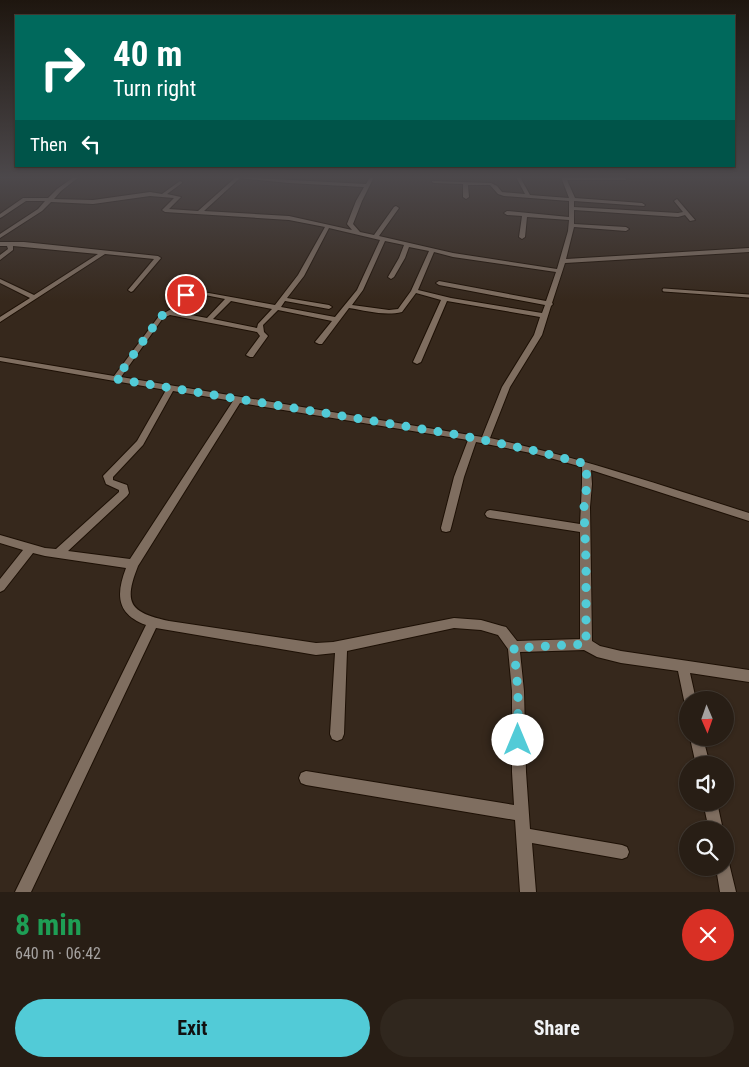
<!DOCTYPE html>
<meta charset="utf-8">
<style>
:root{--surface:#281e15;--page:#30271e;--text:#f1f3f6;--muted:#a5a2a0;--line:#443c34;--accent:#52cbd7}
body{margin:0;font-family:"Roboto Condensed",sans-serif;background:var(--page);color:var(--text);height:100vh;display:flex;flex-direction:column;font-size:19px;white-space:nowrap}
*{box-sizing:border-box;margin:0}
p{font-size:16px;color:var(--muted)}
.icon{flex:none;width:28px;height:28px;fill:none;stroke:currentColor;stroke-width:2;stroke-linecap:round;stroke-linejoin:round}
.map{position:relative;height:892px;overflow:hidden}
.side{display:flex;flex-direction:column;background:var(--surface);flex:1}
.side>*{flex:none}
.guide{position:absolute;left:15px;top:15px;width:720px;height:152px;border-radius:0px;box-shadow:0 1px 4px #0004,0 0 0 1px var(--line);background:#00695c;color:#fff;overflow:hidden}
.needle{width:32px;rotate:178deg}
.controls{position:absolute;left:679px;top:691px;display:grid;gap:10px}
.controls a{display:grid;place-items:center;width:55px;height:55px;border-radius:50%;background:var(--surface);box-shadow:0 1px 4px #0004,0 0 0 1px var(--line);font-size:25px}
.pin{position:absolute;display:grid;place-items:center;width:42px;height:42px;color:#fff;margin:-21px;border:2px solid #fff;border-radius:50%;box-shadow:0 1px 5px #0007}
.me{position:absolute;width:55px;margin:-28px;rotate:0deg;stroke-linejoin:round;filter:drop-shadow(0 0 4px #0008)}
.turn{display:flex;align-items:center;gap:18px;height:105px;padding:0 15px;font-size:22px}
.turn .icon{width:65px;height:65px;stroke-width:2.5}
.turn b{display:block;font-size:35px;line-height:42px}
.then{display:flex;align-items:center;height:48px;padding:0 15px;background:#0003;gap:10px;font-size:19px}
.round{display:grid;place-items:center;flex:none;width:52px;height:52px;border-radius:26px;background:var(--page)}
.overview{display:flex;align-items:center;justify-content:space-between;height:85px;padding:0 15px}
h1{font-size:30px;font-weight:700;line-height:38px;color:#1e9e55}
.primary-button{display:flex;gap:10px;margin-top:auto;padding:10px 15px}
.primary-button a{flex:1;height:58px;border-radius:30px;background:var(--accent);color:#111;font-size:20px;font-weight:700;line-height:58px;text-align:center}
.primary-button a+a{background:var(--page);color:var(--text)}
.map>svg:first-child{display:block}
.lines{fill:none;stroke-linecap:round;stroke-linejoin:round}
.lane-casing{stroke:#1d1005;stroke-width:5}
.street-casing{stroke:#1d1005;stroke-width:2}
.lane{stroke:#7f6e60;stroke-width:3}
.street{fill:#7f6e60;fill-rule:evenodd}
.route{stroke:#52cbd7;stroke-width:9;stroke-dasharray:0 16.2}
</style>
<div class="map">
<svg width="749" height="892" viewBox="0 0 749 892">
<rect width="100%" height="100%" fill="#36281c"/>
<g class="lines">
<g class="lane-casing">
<path id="lane" d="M 664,290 L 749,296"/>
</g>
<g class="street-casing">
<path id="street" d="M 74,177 L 79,177 L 61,191 L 54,199 L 93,200 L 150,192 L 162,194 L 180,181 L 182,182 L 182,183 L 167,194 L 181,197 L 169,209 L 198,211 L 236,177 L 366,184 L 370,177 L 374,177 L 362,201 L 353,224 L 360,232 L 374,235 L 394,207 L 396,206 L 399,208 L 379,236 L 453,253 L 557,269 L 568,231 L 569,220 L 527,217 L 525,237 L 522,239 L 519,237 L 522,216 L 507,215 L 504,213 L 507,211 L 569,217 L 569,201 L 504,196 L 498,194 L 490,185 L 468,185 L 469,197 L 466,199 L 463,197 L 463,184 L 434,183 L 432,182 L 432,181 L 491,183 L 497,186 L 502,192 L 525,194 L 516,177 L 520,177 L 530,195 L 569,198 L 561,177 L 624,178 L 626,179 L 626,180 L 567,180 L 575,198 L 642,203 L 645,205 L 644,206 L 574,201 L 574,207 L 678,213 L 683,212 L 674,201 L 677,199 L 695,220 L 690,221 L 685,215 L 678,217 L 574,210 L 574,224 L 626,227 L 629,229 L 626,231 L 574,227 L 566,259 L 749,248 L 749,252 L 565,263 L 552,303 L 553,304 L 551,306 L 542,335 L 510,387 L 490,438 C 578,457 663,486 749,513 L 749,521 L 591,470 L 592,484 L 590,507 L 592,641 L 600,646 L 621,651 L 749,670 L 749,682 L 690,673 L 696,700 L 688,700 L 688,705 L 686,704 L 684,700 L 678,671 L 621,663 L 597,657 L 584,650 L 520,652 L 524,691 L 526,772 L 530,829 L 622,845 L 627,847 L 629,852 L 627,857 L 622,859 L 532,843 L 536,892 L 520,892 L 515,820 L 306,785 L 301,783 L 299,778 L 301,773 L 306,771 L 514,805 L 512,772 L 512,691 L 508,649 L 498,635 L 481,630 L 454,628 L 347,651 L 344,734 L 342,739 L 337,741 L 332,739 L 330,734 L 335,653 L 316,655 L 156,628 L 31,892 L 15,892 L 146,625 C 116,614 116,594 126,568 L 45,556 L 33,553 L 4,590 L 0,592 L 0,579 L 23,550 L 0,543 L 0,535 L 45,548 L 56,549 L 119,492 L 119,490 L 106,484 L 103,476 L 137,441 L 166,390 L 0,361 L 0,357 L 114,376 L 159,316 L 173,308 L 184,294 L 192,290 L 275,305 L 298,275 L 325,227 L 289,220 L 165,212 L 162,210 L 174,198 L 150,196 L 93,204 L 51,202 L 42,211 L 0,238 L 0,234 L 38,209 L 45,201 L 26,201 L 2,217 L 0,218 L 0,214 L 23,198 L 48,198 L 57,189 ZM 240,178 L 289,183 L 364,187 L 356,201 L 347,224 L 352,230 L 289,216 L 204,211 ZM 329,228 L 380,240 L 357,290 L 335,317 L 281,307 L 285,301 L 329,309 L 332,307 L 329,305 L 287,298 L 304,276 ZM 385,241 L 404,245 L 399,258 L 388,277 L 391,279 L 394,277 L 405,258 L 409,247 L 429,251 L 411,291 L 398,309 L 389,310 L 352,305 L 363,290 ZM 434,252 L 453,257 L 556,272 L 546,301 L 439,281 L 436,283 L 439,285 L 545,305 L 542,313 L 451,298 L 418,290 ZM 195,293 L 225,299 L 207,318 L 175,312 L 188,296 ZM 416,293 L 441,300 L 413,362 L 417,364 L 421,362 L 447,301 L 540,317 L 534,335 L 502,387 L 482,437 L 121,377 L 163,318 L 170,315 L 257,332 L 260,336 L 246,355 L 250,357 L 253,357 L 268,336 L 264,332 L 263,325 L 278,310 L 332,321 L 315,342 L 319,344 L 322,344 L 349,308 C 367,311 385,316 402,312 ZM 231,301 L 272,309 L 258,324 L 257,328 L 213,319 ZM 173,391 L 233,401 L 130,559 L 68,551 L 127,496 L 129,493 L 127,485 L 113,480 L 113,477 L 143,445 ZM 240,403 L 468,440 L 454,477 L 441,528 L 442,531 L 446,532 L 450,531 L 451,528 L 464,477 L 476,442 L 536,454 L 582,467 L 582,484 L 580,524 L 490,510 L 487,511 L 485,514 L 487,517 L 490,518 L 580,532 L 580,639 L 517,641 L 506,627 L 502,626 L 481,620 L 454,618 L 333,642 L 316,643 L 169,621 C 130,612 123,604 138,566 Z
M 0,242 L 24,242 L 158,256 L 161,258 L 133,291 L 131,292 L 128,290 L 154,259 L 105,254 L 0,322 L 0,317 L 30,298 L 0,283 L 0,279 L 34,295 L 98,254 L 13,246 L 13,250 L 0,260 L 0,255 L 8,249 L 7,246 L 0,246 Z
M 690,738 L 703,738 L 710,765 L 696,765 Z
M 703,802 L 717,802 L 723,830 L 709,830 Z
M 725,861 L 729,863 L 736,892 L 720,892 L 716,868 L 725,868 Z"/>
</g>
<use href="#lane" class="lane"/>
<use href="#street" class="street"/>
</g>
<linearGradient id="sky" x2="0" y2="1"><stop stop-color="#1e160f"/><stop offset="0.59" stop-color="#4c484b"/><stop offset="1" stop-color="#4c484b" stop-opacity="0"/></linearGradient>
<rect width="749" height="301" fill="url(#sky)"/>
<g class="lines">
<path class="route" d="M 186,295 L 176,309 L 161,316 L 116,379 L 459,435 L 536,451 L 586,464 L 587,484 L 584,507 L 586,563 L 586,644 L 514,648 L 518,691 L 518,740"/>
</g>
</svg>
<div class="controls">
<a><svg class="needle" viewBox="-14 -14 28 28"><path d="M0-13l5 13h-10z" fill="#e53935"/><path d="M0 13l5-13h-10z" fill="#a5a2a0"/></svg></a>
<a><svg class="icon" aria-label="sound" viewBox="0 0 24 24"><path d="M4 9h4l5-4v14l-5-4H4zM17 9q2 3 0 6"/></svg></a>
<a><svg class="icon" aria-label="search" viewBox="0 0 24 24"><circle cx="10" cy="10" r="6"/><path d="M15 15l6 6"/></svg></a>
</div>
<div class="pin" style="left:186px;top:295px;background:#d93025"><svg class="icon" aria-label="arrive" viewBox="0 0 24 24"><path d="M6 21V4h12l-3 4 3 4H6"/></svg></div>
<svg class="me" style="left:518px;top:740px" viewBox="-20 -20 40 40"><circle r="19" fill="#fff"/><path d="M0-13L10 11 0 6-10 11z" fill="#52cbd7"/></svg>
<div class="guide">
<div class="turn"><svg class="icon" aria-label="right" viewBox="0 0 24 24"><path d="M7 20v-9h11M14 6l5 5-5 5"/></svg><div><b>40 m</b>Turn right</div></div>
<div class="then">Then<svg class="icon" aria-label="left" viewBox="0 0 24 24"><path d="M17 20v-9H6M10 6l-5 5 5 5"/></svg></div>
</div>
</div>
<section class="side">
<div class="overview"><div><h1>8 min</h1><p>640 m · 06:42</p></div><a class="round" style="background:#d93025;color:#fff"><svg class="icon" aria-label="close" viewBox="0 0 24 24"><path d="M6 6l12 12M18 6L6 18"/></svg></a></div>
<div class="primary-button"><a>Exit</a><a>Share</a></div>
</section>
